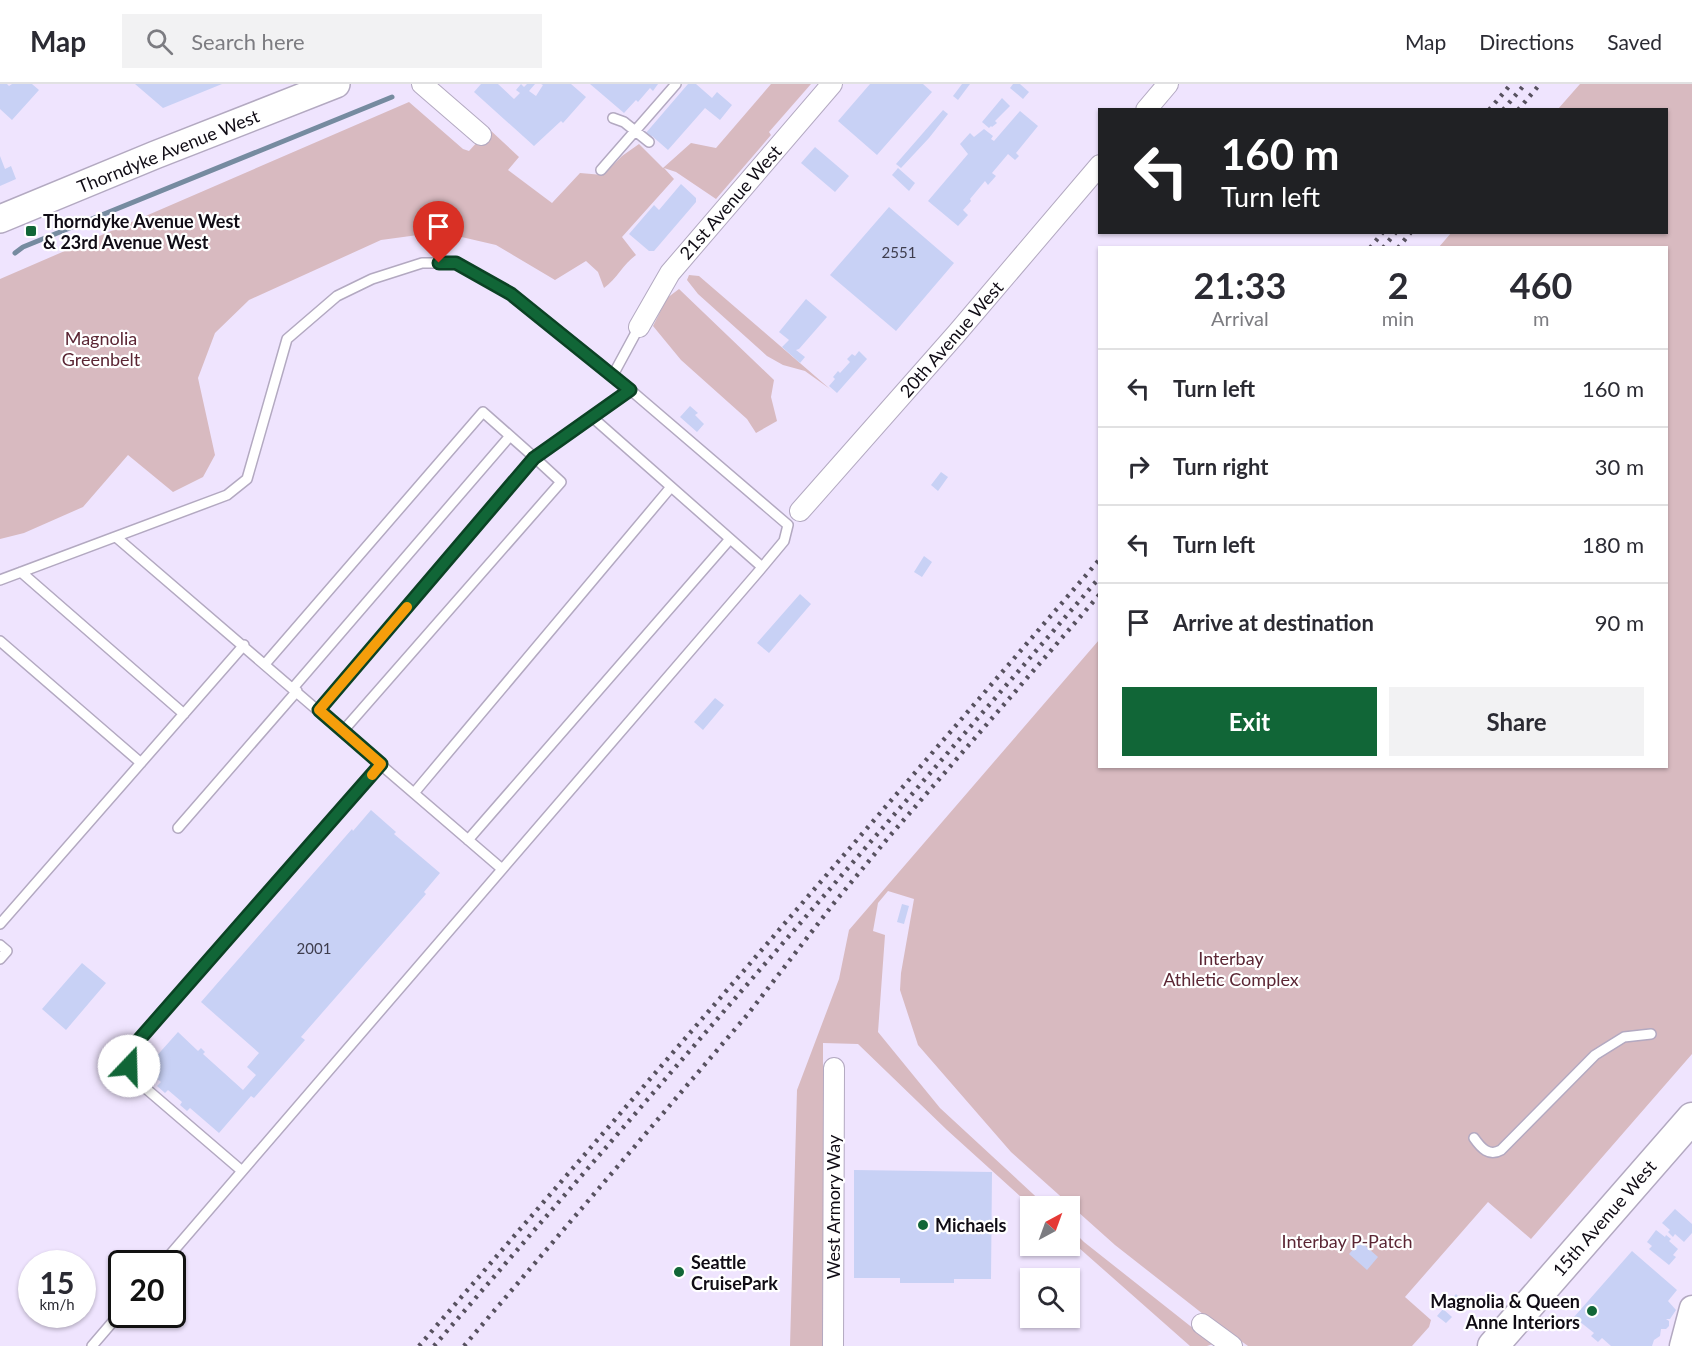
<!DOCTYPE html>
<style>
:root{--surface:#fff;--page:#f2f2f3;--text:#2b2b33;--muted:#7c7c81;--line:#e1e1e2;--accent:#116637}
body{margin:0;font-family:Lato,sans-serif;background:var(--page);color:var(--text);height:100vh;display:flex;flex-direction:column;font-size:22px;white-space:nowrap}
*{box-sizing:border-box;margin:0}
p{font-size:20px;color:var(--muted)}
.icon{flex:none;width:33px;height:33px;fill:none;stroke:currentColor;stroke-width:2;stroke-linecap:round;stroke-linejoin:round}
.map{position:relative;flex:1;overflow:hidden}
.details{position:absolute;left:1098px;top:162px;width:570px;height:522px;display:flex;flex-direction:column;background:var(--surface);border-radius:0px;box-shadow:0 2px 4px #0004}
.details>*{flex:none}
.top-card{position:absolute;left:1098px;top:24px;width:570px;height:126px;border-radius:0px;box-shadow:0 2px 4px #0004;background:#202124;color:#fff;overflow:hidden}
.needle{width:39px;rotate:41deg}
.controls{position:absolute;left:1020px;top:1112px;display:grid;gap:12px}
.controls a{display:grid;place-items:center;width:60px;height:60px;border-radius:0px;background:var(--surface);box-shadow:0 2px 4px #0004;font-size:30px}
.speed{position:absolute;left:18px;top:1166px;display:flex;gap:12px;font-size:30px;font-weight:700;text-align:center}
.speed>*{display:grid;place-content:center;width:78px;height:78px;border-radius:50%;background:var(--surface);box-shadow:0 2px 4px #0004;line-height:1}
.speed small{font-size:15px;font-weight:400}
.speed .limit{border:3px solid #111;border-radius:9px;background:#fff;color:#111}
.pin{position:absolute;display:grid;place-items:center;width:51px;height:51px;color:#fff;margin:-62px -26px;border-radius:50% 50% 50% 0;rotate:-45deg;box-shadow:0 0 6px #0007}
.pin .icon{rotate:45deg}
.me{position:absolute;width:66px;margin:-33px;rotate:21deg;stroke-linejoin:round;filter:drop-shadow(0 0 4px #0008)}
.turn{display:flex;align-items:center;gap:21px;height:126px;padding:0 24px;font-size:27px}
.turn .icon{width:78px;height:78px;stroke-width:2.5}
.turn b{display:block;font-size:42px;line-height:51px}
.eta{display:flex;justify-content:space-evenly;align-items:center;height:102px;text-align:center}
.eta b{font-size:36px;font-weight:700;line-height:42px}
.button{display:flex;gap:12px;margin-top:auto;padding:12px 24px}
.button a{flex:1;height:69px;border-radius:0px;background:var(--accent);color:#fff;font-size:24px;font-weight:700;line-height:69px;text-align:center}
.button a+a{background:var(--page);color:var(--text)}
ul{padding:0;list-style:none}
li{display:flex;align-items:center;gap:18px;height:78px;padding:0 24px;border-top:2px solid var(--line)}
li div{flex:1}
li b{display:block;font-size:22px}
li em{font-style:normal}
header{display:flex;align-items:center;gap:36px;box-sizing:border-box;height:84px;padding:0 30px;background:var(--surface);border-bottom:2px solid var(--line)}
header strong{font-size:28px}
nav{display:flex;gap:33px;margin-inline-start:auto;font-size:21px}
.search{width:420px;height:54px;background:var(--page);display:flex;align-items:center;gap:15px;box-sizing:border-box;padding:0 21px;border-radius:0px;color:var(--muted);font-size:22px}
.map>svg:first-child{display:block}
.green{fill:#d8bac0}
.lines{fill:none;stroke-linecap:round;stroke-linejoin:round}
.stream{stroke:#768ba0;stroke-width:5}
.building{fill:#c8d1f5}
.service-casing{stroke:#b3a9c1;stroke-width:12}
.minor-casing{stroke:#b3a9c1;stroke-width:22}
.tertiary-casing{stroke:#b3a9c1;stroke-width:27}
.secondary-casing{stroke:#b3a9c1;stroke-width:30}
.primary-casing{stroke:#b3a9c1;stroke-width:33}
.service{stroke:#fff;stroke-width:9}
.minor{stroke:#fff;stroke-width:20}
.tertiary{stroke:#fff;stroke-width:24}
.secondary{stroke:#fff;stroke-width:27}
.primary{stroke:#fff;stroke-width:30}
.rail{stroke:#57515f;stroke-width:4.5;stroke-dasharray:3 6;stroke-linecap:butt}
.route-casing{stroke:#0b4224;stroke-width:15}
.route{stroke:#116637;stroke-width:10}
.slow{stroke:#f59e0b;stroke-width:10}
.poi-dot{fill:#116637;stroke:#fff;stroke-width:2}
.labels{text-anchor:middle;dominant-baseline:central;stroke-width:4.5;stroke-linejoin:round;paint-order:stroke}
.number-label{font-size:15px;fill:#3e3d4d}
.street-label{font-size:18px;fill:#100c15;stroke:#fff}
.poi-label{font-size:18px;font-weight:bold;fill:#100c15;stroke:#fff;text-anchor:start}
.park-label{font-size:18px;fill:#5b2634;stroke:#fff}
</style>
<header>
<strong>Map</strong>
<div class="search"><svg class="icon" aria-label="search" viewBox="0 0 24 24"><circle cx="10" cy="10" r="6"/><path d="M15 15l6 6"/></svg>Search here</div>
<nav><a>Map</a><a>Directions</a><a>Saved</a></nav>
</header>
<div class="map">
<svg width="1692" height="1262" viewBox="0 0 1692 1262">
<rect width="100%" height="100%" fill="#efe4fe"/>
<path class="green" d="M 771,0 L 811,0 L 769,48 L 771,51 L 716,115 L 676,88 L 664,84 L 674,95 L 622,153 L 636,171 C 623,180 617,195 604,204 L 598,188 L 586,177 L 555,196 L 496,161 L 440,148 L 381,156 L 249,216 L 215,249 L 198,294 L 215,371 L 203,393 L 173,408 L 128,371 L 83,423 L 24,449 L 0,455 L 0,195 L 409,18 L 463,65 L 469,67 L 489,45 L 519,73 L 508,86 L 552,119 L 580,89 L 603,91 L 622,72 L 639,60 L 663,84 L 691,59 L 716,64 Z
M 1580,0 L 1692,0 L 1692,970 L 1531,1155 L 1488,1118 L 1405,1213 L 1431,1236 L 1429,1243 L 1412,1262 L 1248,1262 L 1203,1230 L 1115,1161 L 1011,1068 L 918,961 L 900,906 L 901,889 L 914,815 L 888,807 L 878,819 L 873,847 L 885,851 L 878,948 L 940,1024 L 1046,1122 L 1031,1122 L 947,1046 L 858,960 L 823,959 L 823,1262 L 790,1262 L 797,1006 L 839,895 L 849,846 L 1099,556 L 1100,682 L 1666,682 L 1666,164 L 1439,163 L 1451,149 L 1666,148 L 1666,26 L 1558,25 Z
M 689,191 L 699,192 L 830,305 L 805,287 L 783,281 L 767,272 L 698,210 L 687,196 Z
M 679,205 L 774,296 L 771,313 L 777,337 L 756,349 L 747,335 L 681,276 L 653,242 L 667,214 Z
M 1070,1144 L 1084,1158 L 1213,1260 L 1207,1262 L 1190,1262 L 1070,1156 Z"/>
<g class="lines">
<path class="stream" d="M 15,169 L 23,163 L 392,13"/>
</g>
<path class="building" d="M 0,0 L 7,0 L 9,2 L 12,0 L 32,0 L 39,6 L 12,36 L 0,25 Z
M 135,0 L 222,0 L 163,24 Z
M 481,0 L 498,0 L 514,15 L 520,9 L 516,6 L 521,0 L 524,3 L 527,0 L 535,0 L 529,7 L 536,12 L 543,1 L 541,0 L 571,0 L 586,13 L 563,39 L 561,37 L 534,62 L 474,8 Z
M 590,0 L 658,0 L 653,7 L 650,4 L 638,18 L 636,16 L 624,29 Z
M 688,0 L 696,0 L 712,14 L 717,8 L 732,21 L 720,36 L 705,24 L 668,66 L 652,52 L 651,54 L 645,50 Z
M 870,0 L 923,0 L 932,8 L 877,71 L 838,37 Z
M 962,0 L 970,0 L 958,16 L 953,12 Z
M 1013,0 L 1020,0 L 1029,8 L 1023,15 L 1010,4 Z
M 1002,14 L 1010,22 L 995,37 L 997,39 L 992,43 L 991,42 L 989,44 L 982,38 Z
M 943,26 L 948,30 L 929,54 L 901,84 L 896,80 Z
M 1020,27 L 1038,42 L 1016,69 L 1019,72 L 1015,76 L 1008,70 L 992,89 L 996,92 L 988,101 L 985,97 L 970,115 L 971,117 L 963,126 L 968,131 L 958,142 L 928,117 L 968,70 L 960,60 L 970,49 L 974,53 L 984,45 L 993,52 L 991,55 L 994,57 Z
M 815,63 L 849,92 L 835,108 L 801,79 Z
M 0,72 L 5,85 L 11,82 L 16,95 L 0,102 Z
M 898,84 L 915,99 L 909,107 L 892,91 Z
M 681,100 L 696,114 L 696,118 L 654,167 L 649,167 L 629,150 L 654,121 L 659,126 Z
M 889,123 L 954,179 L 896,247 L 830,191 Z
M 806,215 L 827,233 L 799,265 L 796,266 L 805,273 L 800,279 L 782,263 L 789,256 L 779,248 Z
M 859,267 L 867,275 L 837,309 L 829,302 L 835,295 L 833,293 L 838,287 L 840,289 L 850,278 L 847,275 L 852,270 L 855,272 Z
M 690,322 L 698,329 L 695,331 L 704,340 L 697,348 L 680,333 Z
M 941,388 L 948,393 L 938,407 L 931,401 Z
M 924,472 L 932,478 L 922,493 L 914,488 Z
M 800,510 L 811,520 L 769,569 L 757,559 Z
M 715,614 L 724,621 L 703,646 L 694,638 Z
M 371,726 L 396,748 L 394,750 L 440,789 L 424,808 L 426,810 L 301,953 L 305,956 L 254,1014 L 251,1012 L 219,1049 L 190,1024 L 187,1027 L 180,1021 L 182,1018 L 168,1006 L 165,1009 L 157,1002 L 161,998 L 145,985 L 178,948 L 198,967 L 201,964 L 205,968 L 203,970 L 243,1006 L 256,991 L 247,983 L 259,969 L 201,918 L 352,745 L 353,747 Z
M 902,820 L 909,822 L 904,840 L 897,838 Z
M 82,879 L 106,899 L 66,946 L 42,925 Z
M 854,1086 L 992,1088 L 991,1195 L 954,1195 L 954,1199 L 900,1199 L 900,1194 L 854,1194 Z
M 1675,1125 L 1692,1140 L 1692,1149 L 1684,1158 L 1675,1150 L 1673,1153 L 1668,1148 L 1670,1146 L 1662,1139 Z
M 1656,1146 L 1665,1153 L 1666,1151 L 1671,1155 L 1669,1157 L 1678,1165 L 1673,1171 L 1676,1173 L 1669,1181 L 1649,1165 L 1652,1162 L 1647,1158 Z
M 1360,1157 L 1378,1173 L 1367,1186 L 1349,1170 Z
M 1632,1167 L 1677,1206 L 1668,1217 L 1676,1226 L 1670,1235 L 1666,1235 L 1669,1237 L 1669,1242 L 1666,1245 L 1661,1245 L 1660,1252 L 1654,1256 L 1652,1262 L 1611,1262 L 1602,1254 L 1598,1258 L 1591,1252 L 1594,1249 L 1574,1233 Z
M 1456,1210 L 1465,1219 L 1458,1227 L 1448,1219 Z
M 1443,1225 L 1452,1233 L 1446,1239 L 1437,1232 Z"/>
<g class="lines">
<g class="service-casing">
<path id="service" d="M 613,34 L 624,38 L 649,58
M 601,86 L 676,0
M 613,291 L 639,243
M 592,333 L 762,483
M 116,453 L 502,785
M 21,488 L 184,630
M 0,496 L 227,411 L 247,395 L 287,255 L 337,212 L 372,195 L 422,179 L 456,179 L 511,210 L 599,279 L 788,441 L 784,457 L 759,487 L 163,1179
M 0,557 L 141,679
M 265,580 L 483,328 L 535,374 L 630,306
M 293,604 L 510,352
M 319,626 L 535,374 L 561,398 L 343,647
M 414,709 L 671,403
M 178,744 L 297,607
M 468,756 L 730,455
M 0,840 L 244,561
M 0,861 L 7,867 L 0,875
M 1474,1054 C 1481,1064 1489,1073 1501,1066 L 1595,971 L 1624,953 L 1651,950
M 242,1087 L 129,990 L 130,966 L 381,680
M 92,1262 L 122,1227"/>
</g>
<g class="minor-casing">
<path id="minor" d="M 422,0 L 481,51
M 1146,26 L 1168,0
M 639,243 L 670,189 L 832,0
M 800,427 L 957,249 L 1100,81
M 1202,1240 L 1232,1262
M 833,1262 L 834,984"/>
</g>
<g class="tertiary-casing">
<path id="tertiary" d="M 1682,1262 L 1692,1224"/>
</g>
<g class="secondary-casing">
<path id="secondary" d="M 0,135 L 155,71 L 336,0"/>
</g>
<g class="primary-casing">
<path id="primary" d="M 1493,1262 L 1692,1034"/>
</g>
<use href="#service" class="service"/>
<use href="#minor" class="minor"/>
<use href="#tertiary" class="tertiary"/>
<use href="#secondary" class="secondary"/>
<use href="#primary" class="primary"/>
<path class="rail" d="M 1489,26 L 1511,0
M 1503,26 L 1525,0
M 1518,26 L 1540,0
M 1370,164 L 1383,148
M 1383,164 L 1396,148
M 1398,164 L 1411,148
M 419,1262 L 1100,475
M 434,1262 L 1100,493
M 464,1262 L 748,930 L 834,819 L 888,754 L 1100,510"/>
</g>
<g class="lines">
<g class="route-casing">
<path id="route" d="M 129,982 L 130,966 L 381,680 L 319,626 L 534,374 L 630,306 L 511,210 L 456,179 L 439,179"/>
</g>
<use href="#route" class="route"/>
<path class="slow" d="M 372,691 L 381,680 L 319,626 L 407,523"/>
</g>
<g class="poi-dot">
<rect x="25" y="141" width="12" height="12" rx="3"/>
<circle cx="923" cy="1141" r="6"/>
<circle cx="679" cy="1188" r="6"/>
<circle cx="1592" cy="1227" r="6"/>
</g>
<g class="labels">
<g class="number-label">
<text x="899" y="168">2551</text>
<text x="314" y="864">2001</text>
</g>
<g class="street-label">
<text transform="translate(168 67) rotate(-22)">Thorndyke Avenue West</text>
<text transform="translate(730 118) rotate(-49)">21st Avenue West</text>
<text transform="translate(951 255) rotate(-49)">20th Avenue West</text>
<text transform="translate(833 1123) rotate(-90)">West Armory Way</text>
<text transform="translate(1604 1134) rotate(-49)">15th Avenue West</text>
</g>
<g class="poi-label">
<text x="43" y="137">Thorndyke Avenue West<tspan x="43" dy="21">&amp; 23rd Avenue West</tspan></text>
<text x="935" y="1141">Michaels</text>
<text x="691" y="1178">Seattle<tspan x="691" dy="21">CruisePark</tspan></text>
<text x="1580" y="1217" text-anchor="end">Magnolia &amp; Queen<tspan x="1580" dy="21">Anne Interiors</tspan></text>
</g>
<g class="park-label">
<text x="101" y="254">Magnolia<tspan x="101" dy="21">Greenbelt</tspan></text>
<text x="1231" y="874">Interbay<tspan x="1231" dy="21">Athletic Complex</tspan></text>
<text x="1347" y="1157">Interbay P-Patch</text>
</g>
</g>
</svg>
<div class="controls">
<a><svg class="needle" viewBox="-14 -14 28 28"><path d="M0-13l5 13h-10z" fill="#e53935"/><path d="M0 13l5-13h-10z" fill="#7c7c81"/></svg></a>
<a><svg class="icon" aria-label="search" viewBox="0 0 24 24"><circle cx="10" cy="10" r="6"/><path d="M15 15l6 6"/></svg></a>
</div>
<div class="speed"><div>15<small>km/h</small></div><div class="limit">20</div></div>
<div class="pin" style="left:439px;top:179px;background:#d93025"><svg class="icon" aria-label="arrive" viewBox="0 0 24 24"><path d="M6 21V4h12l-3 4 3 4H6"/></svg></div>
<svg class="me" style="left:129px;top:982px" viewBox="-20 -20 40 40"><circle r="19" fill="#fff"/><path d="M0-13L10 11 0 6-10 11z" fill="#116637"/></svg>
<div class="top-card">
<div class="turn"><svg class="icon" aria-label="left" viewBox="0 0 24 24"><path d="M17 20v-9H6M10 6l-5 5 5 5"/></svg><div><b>160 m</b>Turn left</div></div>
</div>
<section class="details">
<div class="eta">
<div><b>21:33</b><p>Arrival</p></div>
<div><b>2</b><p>min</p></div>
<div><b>460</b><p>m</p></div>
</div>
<ul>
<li><svg class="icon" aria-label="left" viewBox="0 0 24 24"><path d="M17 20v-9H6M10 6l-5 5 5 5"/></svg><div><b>Turn left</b></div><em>160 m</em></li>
<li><svg class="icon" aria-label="right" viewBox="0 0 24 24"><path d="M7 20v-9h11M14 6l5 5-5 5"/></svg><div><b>Turn right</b></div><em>30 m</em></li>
<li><svg class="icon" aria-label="left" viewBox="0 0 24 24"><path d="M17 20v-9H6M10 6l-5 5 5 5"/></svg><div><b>Turn left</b></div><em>180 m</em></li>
<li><svg class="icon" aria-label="arrive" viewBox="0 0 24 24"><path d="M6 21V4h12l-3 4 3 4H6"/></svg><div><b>Arrive at destination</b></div><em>90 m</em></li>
</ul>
<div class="button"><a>Exit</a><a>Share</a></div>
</section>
</div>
